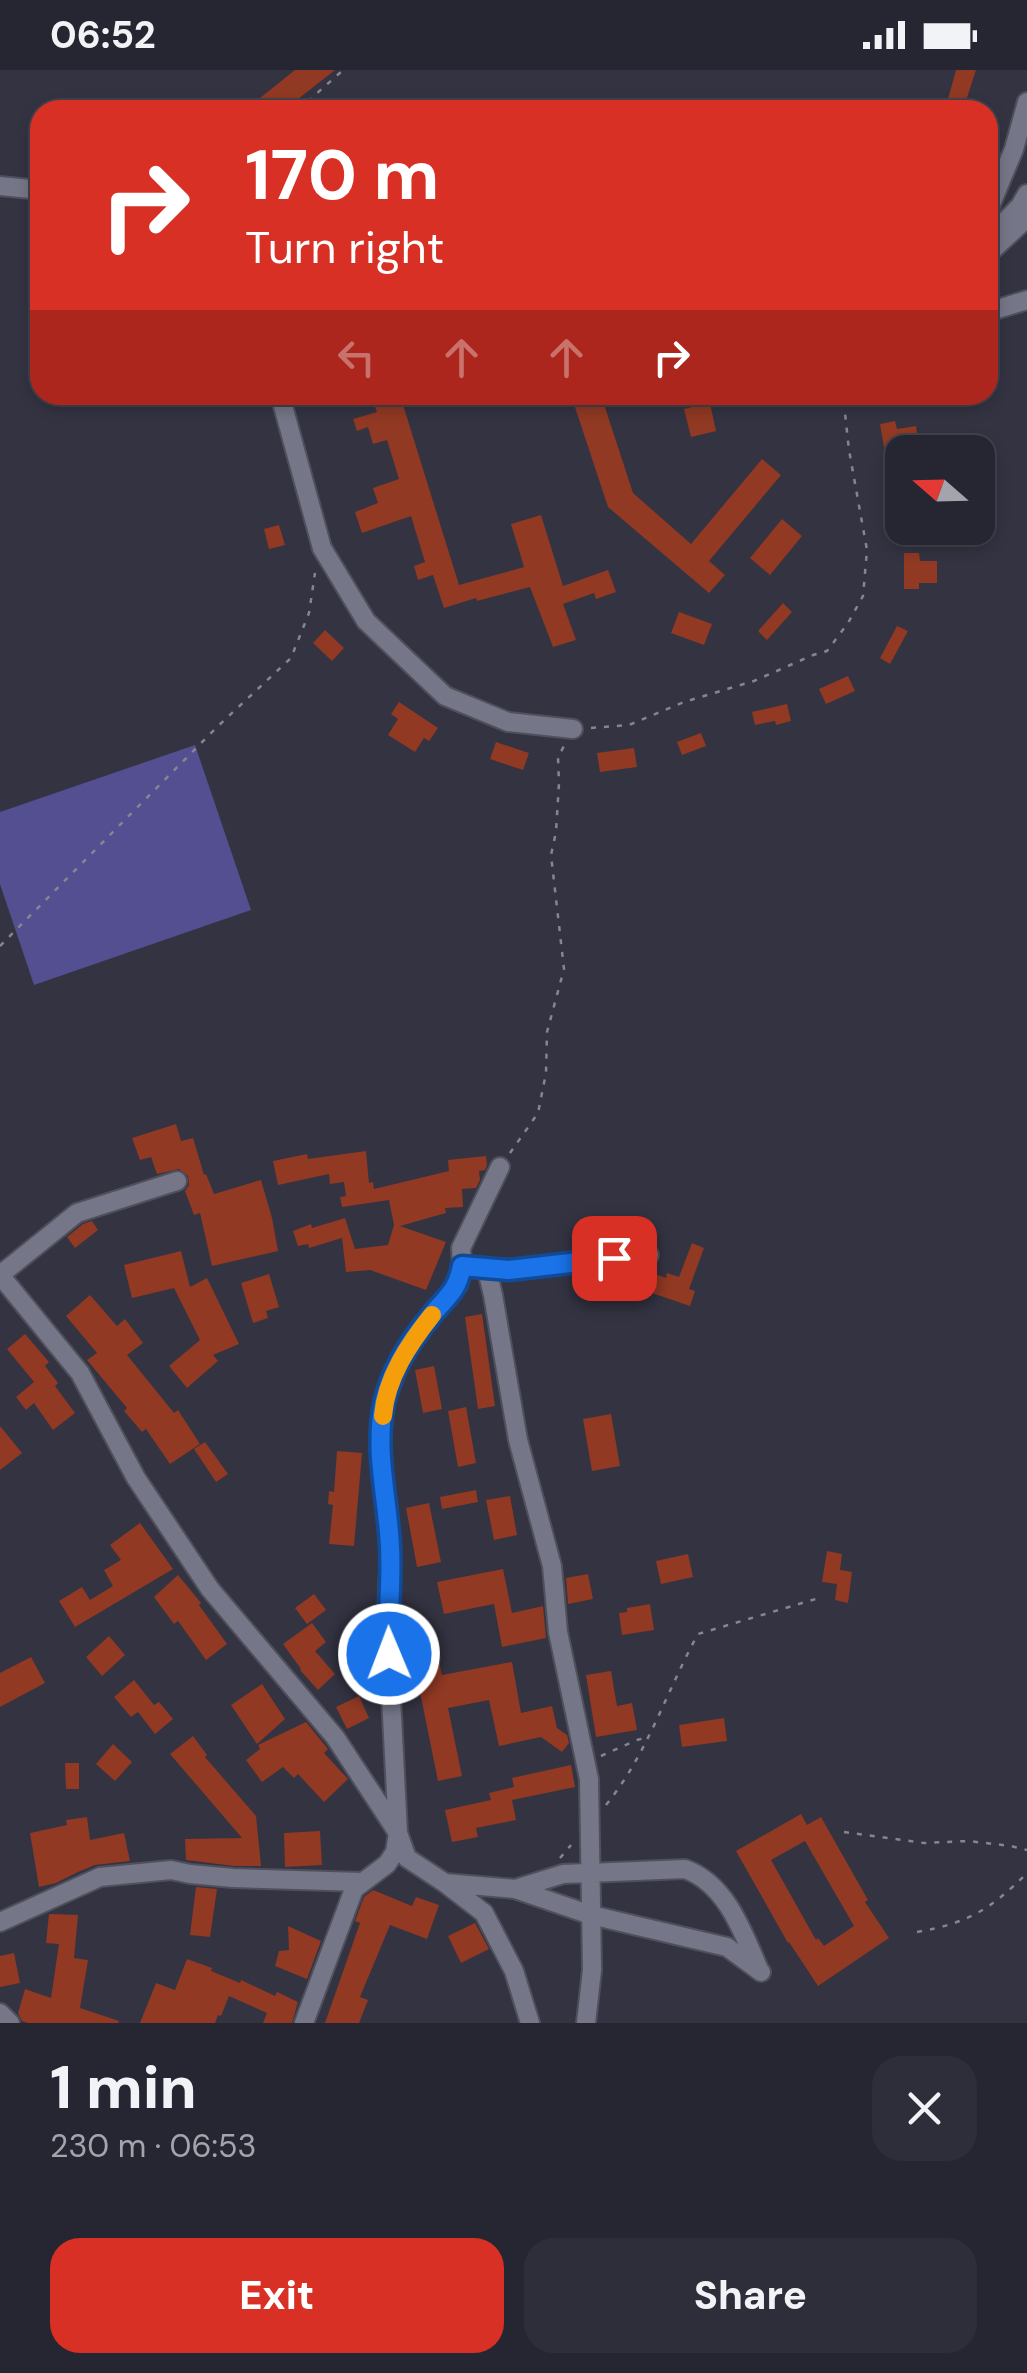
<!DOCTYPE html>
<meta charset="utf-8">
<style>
:root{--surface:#262632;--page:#2e2e3a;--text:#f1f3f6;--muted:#a4a5ac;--line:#42434d;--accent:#d93025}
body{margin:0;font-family:"DM Sans",sans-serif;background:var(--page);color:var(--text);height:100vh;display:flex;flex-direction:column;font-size:38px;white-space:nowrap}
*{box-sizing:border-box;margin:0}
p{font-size:32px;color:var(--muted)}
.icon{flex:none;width:55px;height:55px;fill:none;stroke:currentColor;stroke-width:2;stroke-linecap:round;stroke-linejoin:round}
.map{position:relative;height:1953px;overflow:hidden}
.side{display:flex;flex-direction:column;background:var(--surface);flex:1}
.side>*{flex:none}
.hud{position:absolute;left:30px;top:30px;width:968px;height:305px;border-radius:30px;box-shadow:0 5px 15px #0003,0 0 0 2px var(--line);background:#d93025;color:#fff;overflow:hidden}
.needle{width:65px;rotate:290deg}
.buttons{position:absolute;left:885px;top:365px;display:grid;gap:20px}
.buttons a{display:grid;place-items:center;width:110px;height:110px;border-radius:20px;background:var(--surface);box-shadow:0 5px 15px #0003,0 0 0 2px var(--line);font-size:50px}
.pin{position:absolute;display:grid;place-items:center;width:85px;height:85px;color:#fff;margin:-42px;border-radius:20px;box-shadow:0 5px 15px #0006}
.me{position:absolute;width:110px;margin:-55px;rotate:359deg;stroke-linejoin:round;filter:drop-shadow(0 0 8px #0008)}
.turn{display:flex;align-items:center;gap:35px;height:210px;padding:0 50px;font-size:45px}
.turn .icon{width:130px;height:130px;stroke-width:2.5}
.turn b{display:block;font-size:70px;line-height:85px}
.lanes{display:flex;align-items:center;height:95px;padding:0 50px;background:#0003;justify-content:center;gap:50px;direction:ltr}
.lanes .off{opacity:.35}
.round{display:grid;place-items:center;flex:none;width:105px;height:105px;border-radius:30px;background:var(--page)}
.summary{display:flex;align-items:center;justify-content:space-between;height:170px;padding:0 50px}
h1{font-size:60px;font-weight:800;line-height:75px}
.action{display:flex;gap:20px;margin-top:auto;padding:20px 50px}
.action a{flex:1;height:115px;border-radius:30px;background:var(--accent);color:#fff;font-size:40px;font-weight:800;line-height:115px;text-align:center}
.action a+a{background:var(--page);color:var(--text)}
.status{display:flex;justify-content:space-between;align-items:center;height:70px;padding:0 50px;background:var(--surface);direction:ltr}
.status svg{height:28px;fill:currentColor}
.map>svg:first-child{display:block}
.green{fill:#534f90}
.building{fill:#913923;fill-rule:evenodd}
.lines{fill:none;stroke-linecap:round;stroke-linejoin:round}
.minor-casing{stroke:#50505c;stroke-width:22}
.path{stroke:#868692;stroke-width:2.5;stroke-dasharray:5 8;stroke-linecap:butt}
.minor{stroke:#757687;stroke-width:18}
.route-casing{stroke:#114b97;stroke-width:25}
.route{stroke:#1a73e8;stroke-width:18}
.slow{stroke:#f59e0b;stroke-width:18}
</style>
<div class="status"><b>06:52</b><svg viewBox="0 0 49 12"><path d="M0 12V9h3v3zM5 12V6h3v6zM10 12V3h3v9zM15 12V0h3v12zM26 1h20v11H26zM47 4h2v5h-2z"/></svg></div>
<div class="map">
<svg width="1027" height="1953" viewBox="0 0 1027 1953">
<rect width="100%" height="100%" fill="#333342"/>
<path class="green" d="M 195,675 L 251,840 L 34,915 L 0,814 L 0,742 Z"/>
<path class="building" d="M 295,0 L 335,0 L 284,40 L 245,40 Z
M 956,0 L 976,0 L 963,40 L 945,40 Z
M 371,325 L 400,325 L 459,515 L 524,497 L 511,454 L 541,445 L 563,516 L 608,500 L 616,522 L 596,529 L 594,523 L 563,534 L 576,570 L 553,577 L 530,517 L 477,531 L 476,528 L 444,538 L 433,505 L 418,510 L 414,496 L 425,492 L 411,446 L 362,463 L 355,442 L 378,433 L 373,418 L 399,409 L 387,370 L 373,374 L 368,357 L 357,361 L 353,349 L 377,342 Z
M 571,325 L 601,325 L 633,423 L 691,474 L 762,389 L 781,405 L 709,491 L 725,505 L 709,523 L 608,437 Z
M 710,333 L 716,361 L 691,367 L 684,339 Z
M 895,351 L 897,359 L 916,356 L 919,377 L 900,380 L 901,387 L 886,389 L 880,354 Z
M 782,449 L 802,466 L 770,505 L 750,488 Z
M 279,455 L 285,475 L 269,479 L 264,459 Z
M 904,483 L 919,483 L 920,491 L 937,491 L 937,513 L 919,513 L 919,519 L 904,519 Z
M 783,533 L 792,542 L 767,570 L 758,561 Z
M 679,542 L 712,554 L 704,575 L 671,563 Z
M 897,556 L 908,561 L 890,594 L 880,588 Z
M 325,560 L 344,578 L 332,591 L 313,573 Z
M 848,606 L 855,621 L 826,634 L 819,619 Z
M 399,632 L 438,658 L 429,671 L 424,668 L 415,682 L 388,665 L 398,649 L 391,644 Z
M 787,634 L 791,651 L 776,655 L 775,651 L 755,655 L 752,642 Z
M 701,663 L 706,676 L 682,685 L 677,672 Z
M 496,672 L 529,683 L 523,700 L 490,689 Z
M 634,678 L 637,697 L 600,702 L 597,683 Z
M 176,1054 L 181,1071 L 193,1068 L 204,1105 L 206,1104 L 214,1124 L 261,1110 L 272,1148 L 278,1181 L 212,1196 L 200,1143 L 194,1145 L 185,1121 L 189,1115 L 188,1106 L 179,1099 L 157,1104 L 151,1087 L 140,1090 L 132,1068 Z
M 366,1081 L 369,1113 L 373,1112 L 374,1119 L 449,1101 L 448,1090 L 486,1086 L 487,1095 L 485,1100 L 479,1101 L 480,1110 L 476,1118 L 462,1119 L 463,1137 L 445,1138 L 446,1143 L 400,1156 L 446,1172 L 426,1220 L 370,1200 L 346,1202 L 342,1168 L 309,1178 L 308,1174 L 298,1176 L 293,1161 L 311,1154 L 312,1158 L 345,1148 L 355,1179 L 388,1175 L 394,1155 L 389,1130 L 342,1137 L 340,1127 L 346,1126 L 344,1112 L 330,1114 L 329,1104 L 278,1115 L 273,1091 L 307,1084 L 308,1089 Z
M 92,1151 L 98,1160 L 75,1178 L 67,1167 L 83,1154 Z
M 692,1173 L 704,1178 L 689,1219 L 695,1221 L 690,1236 L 649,1222 L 655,1204 L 666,1208 L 667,1203 L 679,1207 Z
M 181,1181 L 190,1217 L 207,1208 L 239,1274 L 213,1285 L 218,1291 L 187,1318 L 169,1296 L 200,1270 L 174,1218 L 132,1228 L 124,1195 Z
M 269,1204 L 279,1237 L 266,1241 L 268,1248 L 253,1253 L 241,1213 Z
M 90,1225 L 117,1256 L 125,1249 L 143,1273 L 127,1285 L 174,1343 L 178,1340 L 200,1374 L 170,1394 L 146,1359 L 142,1362 L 124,1341 L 127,1338 L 87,1290 L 97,1283 L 66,1246 Z
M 482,1244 L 495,1336 L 478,1339 L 465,1247 Z
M 25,1264 L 49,1292 L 45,1296 L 58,1313 L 55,1316 L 75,1343 L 53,1360 L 34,1333 L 26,1340 L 16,1327 L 34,1312 L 7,1279 Z
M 434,1296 L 442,1339 L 423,1343 L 415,1300 Z
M 466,1337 L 476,1393 L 458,1397 L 448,1341 Z
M 611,1344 L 620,1396 L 592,1401 L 583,1349 Z
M 0,1356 L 22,1383 L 0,1400 Z
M 205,1372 L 228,1404 L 216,1412 L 194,1379 Z
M 337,1381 L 362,1383 L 354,1476 L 329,1474 L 333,1435 L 328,1434 L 329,1421 L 334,1422 Z
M 476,1420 L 478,1432 L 442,1439 L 440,1427 Z
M 510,1426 L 517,1465 L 494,1470 L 486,1430 Z
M 429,1433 L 441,1492 L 417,1497 L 406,1438 Z
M 140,1453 L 173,1499 L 75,1557 L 59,1531 L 82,1517 L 90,1530 L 113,1516 L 104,1500 L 121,1490 L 110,1475 Z
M 827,1481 L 842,1484 L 840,1500 L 852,1502 L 848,1533 L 835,1530 L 837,1514 L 822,1512 Z
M 688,1484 L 693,1507 L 661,1514 L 656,1491 Z
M 503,1499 L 512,1543 L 543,1536 L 546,1568 L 502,1577 L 494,1534 L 444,1544 L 437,1512 Z
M 588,1504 L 593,1529 L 568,1534 L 566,1508 Z
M 178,1505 L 201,1533 L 199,1535 L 227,1574 L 206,1590 L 178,1551 L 174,1554 L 154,1527 Z
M 314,1524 L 326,1540 L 307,1554 L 295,1538 Z
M 650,1534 L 654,1560 L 622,1565 L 619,1543 L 627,1542 L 627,1538 Z
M 312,1553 L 326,1572 L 315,1581 L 335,1604 L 318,1620 L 300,1600 L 301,1599 L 283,1574 Z
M 109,1566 L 125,1585 L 102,1606 L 86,1587 Z
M 31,1587 L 45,1613 L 0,1637 L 0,1603 Z
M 439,1592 L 442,1605 L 512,1592 L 521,1643 L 552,1636 L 557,1658 L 567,1665 L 569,1673 L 562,1682 L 541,1667 L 499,1676 L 489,1630 L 448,1638 L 462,1706 L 438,1711 L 415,1597 Z
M 611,1601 L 617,1636 L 632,1633 L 637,1660 L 596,1667 L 586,1605 Z
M 134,1610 L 154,1635 L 159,1632 L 173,1649 L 155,1664 L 138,1642 L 131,1647 L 114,1627 Z
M 262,1614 L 285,1649 L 257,1674 L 231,1635 Z
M 359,1626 L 369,1648 L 347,1659 L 336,1637 Z
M 724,1648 L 727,1671 L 682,1677 L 679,1655 Z
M 306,1652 L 328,1679 L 324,1683 L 348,1709 L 324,1732 L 298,1704 L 294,1708 L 283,1697 L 262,1712 L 246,1690 L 260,1679 L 258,1675 Z
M 193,1666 L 207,1685 L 205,1687 L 256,1746 L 261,1796 L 234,1796 L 186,1790 L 185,1769 L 242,1768 L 170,1684 Z
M 113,1674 L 132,1692 L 115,1711 L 96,1694 Z
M 65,1693 L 79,1693 L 79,1719 L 66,1719 Z
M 571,1695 L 575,1717 L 512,1730 L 516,1750 L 476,1758 L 478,1767 L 452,1772 L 445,1740 L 491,1730 L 489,1723 L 514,1717 L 512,1708 Z
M 801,1744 L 807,1755 L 821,1747 L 868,1830 L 865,1832 L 889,1868 L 818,1916 L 789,1872 L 788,1873 L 736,1781 ZM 805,1771 L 854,1856 L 824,1876 L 818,1868 L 816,1870 L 771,1790 Z
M 87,1747 L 90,1770 L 124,1763 L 130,1791 L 95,1795 L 78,1802 L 56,1813 L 39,1817 L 30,1763 L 67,1755 L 66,1750 Z
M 320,1761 L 322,1795 L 285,1797 L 284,1763 Z
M 196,1817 L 217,1819 L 210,1867 L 190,1865 Z
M 373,1820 L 412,1836 L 416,1827 L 439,1835 L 427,1869 L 390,1855 L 360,1927 L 368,1930 L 359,1953 L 325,1953 L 360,1853 L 355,1851 L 364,1827 Z
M 49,1844 L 78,1845 L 74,1888 L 88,1890 L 80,1938 L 119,1951 L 118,1953 L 28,1953 L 22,1951 L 18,1943 L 25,1919 L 51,1928 L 59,1874 L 46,1873 Z
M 475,1853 L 489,1879 L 461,1893 L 448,1866 Z
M 288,1856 L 321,1871 L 307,1909 L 275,1896 L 279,1881 L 289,1880 Z
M 14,1883 L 20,1913 L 0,1917 L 0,1886 Z
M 187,1889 L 212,1898 L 211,1901 L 240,1913 L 241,1910 L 275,1926 L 277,1922 L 298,1932 L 292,1953 L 263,1953 L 267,1943 L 229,1926 L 221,1946 L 218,1945 L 215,1953 L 140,1953 L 156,1913 L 175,1920 Z"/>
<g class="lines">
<g class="minor-casing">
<path id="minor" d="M 0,116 L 40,120
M 988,141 L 1014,79 L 1027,32
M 988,169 L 1020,136 L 1027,124
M 988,184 L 1027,148
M 988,242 L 1027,230
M 280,325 L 322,478 L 366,551 L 445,626 L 508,652 L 573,659
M 462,1196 L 487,1200 L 493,1225 L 518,1370 L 552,1496 L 558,1562 L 589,1709 L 592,1900 L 586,1953
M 477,1197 L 509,1201 L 649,1185
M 0,1205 L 80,1303 L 136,1408 L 210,1519 L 335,1667 L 398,1763 L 407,1788 L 445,1813 L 515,1819 L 591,1845 L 727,1877 L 761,1902
M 0,1205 L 77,1143 L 177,1111
M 445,1813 L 484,1843 L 514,1901 L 530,1953
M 515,1819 L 563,1804 L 685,1799 C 726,1814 742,1860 758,1897
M 0,1852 L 100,1807 L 171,1800 L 190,1804 L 233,1808 L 362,1812
M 0,1943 L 10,1953
M 304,1953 L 354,1819 L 387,1794 L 395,1782 L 398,1763 L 387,1548 L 390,1477 L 380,1388 L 384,1333 L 402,1286 L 429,1248 L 458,1215 L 462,1196 L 461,1178 L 500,1097"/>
</g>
<path class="path" d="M 298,40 L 342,1 L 347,0
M 591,658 L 629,655 L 684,632 L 754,611 L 813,585 L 827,581 L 848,553 L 863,526 L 867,480 L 849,380 L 843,325
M 0,876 L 217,657 L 291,588 L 309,543 L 315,503
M 510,1083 L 538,1043 L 546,1003 L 547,962 L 564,899 L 551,785 L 556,762 L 559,713 L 558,687 L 564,676
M 601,1686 L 637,1670 L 649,1667
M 606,1735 C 648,1683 666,1622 698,1564 L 819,1528
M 844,1762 L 924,1773 L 968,1771 L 1011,1776 L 1027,1780
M 560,1788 L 571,1775
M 917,1862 C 968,1853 990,1840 1027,1803"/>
<use href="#minor" class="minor"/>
</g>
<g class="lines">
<g class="route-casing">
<path id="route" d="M 389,1584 C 387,1548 392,1513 390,1477 C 388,1429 374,1382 384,1333 C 391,1301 410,1271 431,1246 C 447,1226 457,1222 462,1196 L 509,1200 L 614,1188"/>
</g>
<use href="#route" class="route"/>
<path class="slow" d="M 383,1346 C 386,1308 409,1274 432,1245"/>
</g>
</svg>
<div class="buttons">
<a><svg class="needle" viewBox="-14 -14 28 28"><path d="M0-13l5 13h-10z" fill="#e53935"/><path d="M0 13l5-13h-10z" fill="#a4a5ac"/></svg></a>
</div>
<div class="pin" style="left:614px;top:1188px;background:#d93025"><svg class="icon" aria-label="arrive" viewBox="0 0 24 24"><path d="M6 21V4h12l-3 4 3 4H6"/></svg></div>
<svg class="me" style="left:389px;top:1584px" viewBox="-20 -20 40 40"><circle r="17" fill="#1a73e8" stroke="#fff" stroke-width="3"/><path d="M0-11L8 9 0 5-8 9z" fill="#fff"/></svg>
<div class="hud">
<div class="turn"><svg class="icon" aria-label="right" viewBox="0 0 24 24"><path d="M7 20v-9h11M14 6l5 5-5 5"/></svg><div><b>170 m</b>Turn right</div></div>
<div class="lanes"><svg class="icon off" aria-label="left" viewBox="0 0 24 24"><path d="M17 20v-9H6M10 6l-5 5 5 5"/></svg><svg class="icon off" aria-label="ahead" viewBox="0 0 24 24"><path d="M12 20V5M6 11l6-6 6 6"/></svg><svg class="icon off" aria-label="ahead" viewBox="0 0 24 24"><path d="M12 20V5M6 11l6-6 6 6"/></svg><svg class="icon" aria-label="right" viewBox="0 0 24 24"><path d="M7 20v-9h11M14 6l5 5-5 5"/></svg></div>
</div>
</div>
<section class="side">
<div class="summary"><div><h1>1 min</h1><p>230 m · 06:53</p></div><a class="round"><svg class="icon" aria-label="close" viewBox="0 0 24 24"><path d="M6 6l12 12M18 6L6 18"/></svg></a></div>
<div class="action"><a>Exit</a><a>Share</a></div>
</section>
